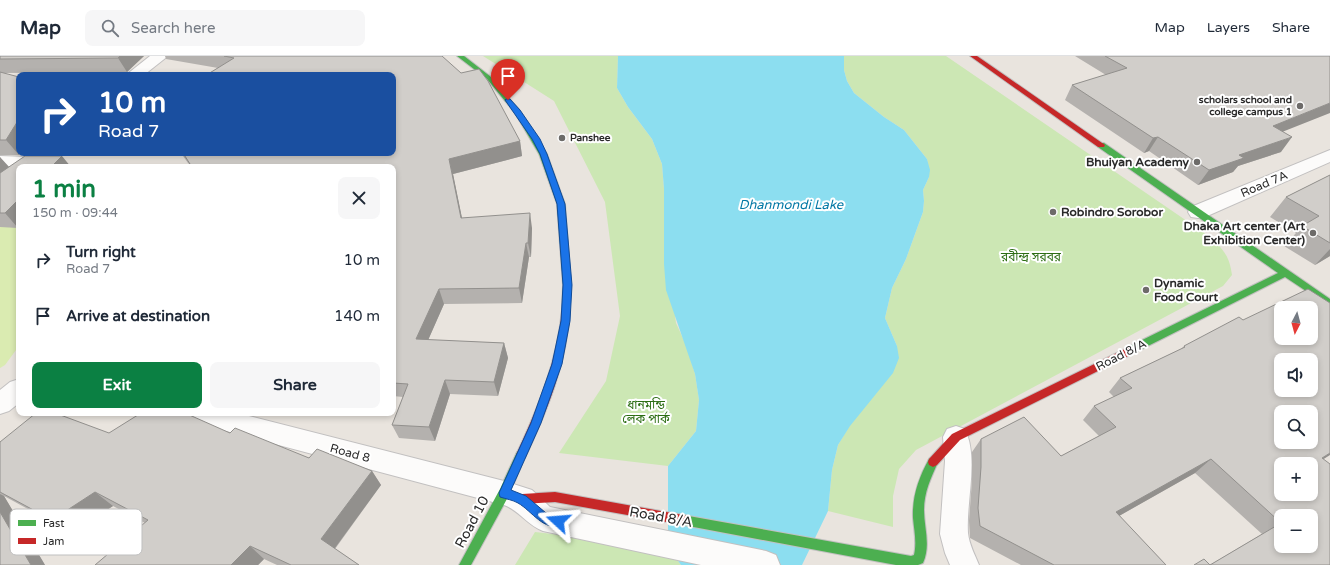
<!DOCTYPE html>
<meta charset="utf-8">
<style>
:root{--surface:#fff;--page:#f6f6f7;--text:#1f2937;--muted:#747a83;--line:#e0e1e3;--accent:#0b8043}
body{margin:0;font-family:"Varela Round","Noto Sans Bengali",sans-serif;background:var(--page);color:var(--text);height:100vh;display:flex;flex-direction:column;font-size:15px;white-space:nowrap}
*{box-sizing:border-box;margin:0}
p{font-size:13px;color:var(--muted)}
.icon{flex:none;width:22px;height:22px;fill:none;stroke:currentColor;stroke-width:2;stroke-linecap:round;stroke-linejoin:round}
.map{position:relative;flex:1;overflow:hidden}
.sheet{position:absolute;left:16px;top:108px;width:380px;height:252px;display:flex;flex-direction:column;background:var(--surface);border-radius:8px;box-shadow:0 2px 6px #0003}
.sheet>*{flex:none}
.banner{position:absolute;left:16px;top:16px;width:380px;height:84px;border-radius:8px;box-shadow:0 2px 6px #0003;background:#1a4fa0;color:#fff;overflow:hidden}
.needle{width:26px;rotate:186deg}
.buttons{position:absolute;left:1274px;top:245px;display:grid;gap:8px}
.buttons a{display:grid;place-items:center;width:44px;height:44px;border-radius:8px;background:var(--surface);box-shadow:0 2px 6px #0003;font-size:20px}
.pin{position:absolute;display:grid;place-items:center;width:34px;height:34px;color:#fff;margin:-41px -17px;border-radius:50% 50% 50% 0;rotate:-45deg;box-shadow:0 0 4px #0007}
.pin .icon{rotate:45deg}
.me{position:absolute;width:44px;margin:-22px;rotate:289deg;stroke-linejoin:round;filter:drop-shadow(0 0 3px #0008)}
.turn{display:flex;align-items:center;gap:14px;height:84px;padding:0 16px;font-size:18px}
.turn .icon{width:52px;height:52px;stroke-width:2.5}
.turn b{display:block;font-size:28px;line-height:34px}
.round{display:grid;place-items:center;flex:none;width:42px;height:42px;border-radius:8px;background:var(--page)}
.headline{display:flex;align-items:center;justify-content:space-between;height:68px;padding:0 16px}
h1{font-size:24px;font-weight:700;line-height:30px;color:var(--accent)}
.button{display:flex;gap:8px;margin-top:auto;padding:8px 16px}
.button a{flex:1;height:46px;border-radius:8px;background:var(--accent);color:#fff;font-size:16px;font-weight:700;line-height:46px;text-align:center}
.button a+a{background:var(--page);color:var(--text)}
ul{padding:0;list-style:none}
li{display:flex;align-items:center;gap:12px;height:56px;padding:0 16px}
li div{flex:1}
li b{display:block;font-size:15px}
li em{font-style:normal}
header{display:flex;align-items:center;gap:24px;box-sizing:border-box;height:56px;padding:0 20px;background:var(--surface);border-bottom:1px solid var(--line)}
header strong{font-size:19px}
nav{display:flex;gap:22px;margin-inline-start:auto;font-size:14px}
.search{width:280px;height:36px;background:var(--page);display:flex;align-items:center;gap:10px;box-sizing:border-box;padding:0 14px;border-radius:8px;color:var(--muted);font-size:15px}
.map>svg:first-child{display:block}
.green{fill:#cce7b4}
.pitch{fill:#daebb1}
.water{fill:#8cdef0}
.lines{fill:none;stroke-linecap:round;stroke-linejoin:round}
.street-casing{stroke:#c2c0c0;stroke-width:2}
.fast-casing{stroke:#c2c0c0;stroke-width:2}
.jam-casing{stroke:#c2c0c0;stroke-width:2}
.street{fill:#fcfbfa;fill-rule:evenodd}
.fast{fill:#4caf50;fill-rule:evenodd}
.jam{fill:#c62828;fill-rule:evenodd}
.wall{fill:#b4b1ae}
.shaded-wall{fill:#92908d}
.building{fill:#d1ceca;stroke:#92908d;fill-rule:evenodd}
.route{fill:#1a73e8;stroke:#114b97}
.poi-dot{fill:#6d6b69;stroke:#fff;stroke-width:1.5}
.labels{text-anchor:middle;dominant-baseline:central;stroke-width:4;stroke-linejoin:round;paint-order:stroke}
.far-poi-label{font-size:10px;font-weight:bold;fill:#2a2a2a;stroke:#fff;text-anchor:end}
.poi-label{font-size:12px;font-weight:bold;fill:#2a2a2a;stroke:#fff;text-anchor:end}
.street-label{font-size:12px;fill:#2a2a2a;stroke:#fff}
.park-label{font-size:12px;fill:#2c6d14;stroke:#fff}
.water-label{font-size:13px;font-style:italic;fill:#0278a5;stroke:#fff}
.near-street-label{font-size:14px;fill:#2a2a2a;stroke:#fff}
.key{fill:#fff;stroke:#bfbfbf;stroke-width:1}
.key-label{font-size:11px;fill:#2a2a2a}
</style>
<header>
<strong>Map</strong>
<div class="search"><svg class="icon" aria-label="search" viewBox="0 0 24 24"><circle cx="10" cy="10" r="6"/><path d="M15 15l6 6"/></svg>Search here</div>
<nav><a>Map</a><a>Layers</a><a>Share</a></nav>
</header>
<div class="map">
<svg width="1330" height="509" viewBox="0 0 1330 509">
<rect width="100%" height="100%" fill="#e9e4de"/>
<path class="green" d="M 483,0 L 618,0 L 617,32 L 628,51 L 652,83 L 662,108 L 664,133 L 664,168 L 676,267 L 687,291 L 695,318 L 699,344 L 696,375 L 668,410 L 559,397 L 606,325 L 620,260 L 605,146 L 554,45 Z
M 844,0 L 946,0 L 1203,176 C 1220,190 1229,196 1232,219 L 1223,230 L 916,394 L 899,413 L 893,440 L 893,471 L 828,455 L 832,414 L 838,389 L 897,290 L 885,262 L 892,232 L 906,203 L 923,156 L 924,145 L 923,134 L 929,121 L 927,103 L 904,74 L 884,61 L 854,37 L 847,25 L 844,14 Z
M 535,476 L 668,491 L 681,509 L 515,509 Z"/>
<path class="pitch" d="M 0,137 L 19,145 L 19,290 L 5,309 L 0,312 Z"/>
<path class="water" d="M 618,0 L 844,0 L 844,14 L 847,25 L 854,37 L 884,61 L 904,74 L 927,103 L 930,114 L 929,121 L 923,134 L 924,145 L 923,156 L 906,203 L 892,232 L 885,262 L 897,290 L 899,302 L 893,317 L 850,370 L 838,389 L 832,414 L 828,455 L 802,509 L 681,509 L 668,491 L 668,410 L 696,375 L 699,344 L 695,318 L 666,234 L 664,208 L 664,133 L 662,108 L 652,83 L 628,51 L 617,32 Z"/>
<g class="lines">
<g class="street-casing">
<path id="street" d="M 150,0 L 168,0 L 144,19 L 126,19 Z
M 1330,94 L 1330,106 L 1205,161 L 1198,162 L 1191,161 L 1188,156 L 1191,151 Z
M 0,100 L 28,101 L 62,107 L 65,111 L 0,112 Z
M 19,323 L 19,347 L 9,355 L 0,358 L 0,334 L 10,326 Z
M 184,357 L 237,357 L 504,425 L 532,434 L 550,451 L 766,495 L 776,499 L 780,509 L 701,509 L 543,475 C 527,469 520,455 504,449 L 196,367 L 187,364 Z
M 956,370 L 965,373 C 979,403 966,445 968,477 C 969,488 975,499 979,509 L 950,509 L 945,497 L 940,478 L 945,405 L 943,381 L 947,373 Z"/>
</g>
<g class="fast-casing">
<path id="fast" d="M 457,0 L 464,0 L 491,21 L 520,55 L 547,98 L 565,148 L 571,229 L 569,256 L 563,256 L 562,254 L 563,229 L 557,148 L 539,98 L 515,57 L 487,23 Z
M 1098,87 L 1104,87 L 1330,243 L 1330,251 L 1285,221 L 1134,297 L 1128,297 L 1126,294 L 1128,291 L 1278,217 L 1098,91 Z
M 521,394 L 525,396 L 526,399 L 508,441 L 471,509 L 459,509 L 500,433 L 517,396 Z
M 933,401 L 937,403 L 938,406 C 931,422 924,436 924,454 C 924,472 931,489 923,507 L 918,509 L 896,509 L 683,469 L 679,468 L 677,464 L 679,460 L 683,459 L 911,500 L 914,499 C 917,486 914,474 913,462 C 912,440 919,421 929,403 Z"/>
</g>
<g class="jam-casing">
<path id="jam" d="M 970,0 L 977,0 L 1105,89 L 1104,91 L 1098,91 Z
M 566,251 L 570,254 C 567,307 547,355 525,402 L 521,404 L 517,402 L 516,399 C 538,352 557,306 562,254 Z
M 1131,290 L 1134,291 L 1136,294 L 1134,297 L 960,384 L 937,409 L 933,411 L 929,409 L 928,406 L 929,403 L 952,378 Z
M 555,436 L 683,459 L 687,460 L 689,464 L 687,468 L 683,469 L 555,446 L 522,448 L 518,447 L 516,443 L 518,439 L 522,438 Z"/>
</g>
<use href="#street" class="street"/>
<use href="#fast" class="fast"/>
<use href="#jam" class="jam"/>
</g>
<path class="wall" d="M 0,0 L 144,0 L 127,16 L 5,17 L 19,97 L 20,97 L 19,99 L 0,99 Z
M 165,0 L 442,0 L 520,85 L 522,100 L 453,118 L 462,162 L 532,172 L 531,201 L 529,201 L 522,247 L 444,248 L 428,284 L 504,287 L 508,302 L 498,340 L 450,338 L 435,385 L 399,382 L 392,369 L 403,341 L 393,340 L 393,111 L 190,108 L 188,107 L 181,97 L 240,97 L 241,98 L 393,97 L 393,19 L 209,19 L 208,18 L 218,12 L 166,3 Z
M 1075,0 L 1330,0 L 1283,76 L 1281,96 L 1238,110 L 1233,116 L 1198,129 L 1149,95 L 1144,97 L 1065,44 L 1072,29 L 1106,19 Z
M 0,101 L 18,172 L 0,171 Z
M 1330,119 L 1330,200 L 1315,209 L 1284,190 L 1296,177 L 1270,161 L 1286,141 Z
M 1184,290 L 1323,403 L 1330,509 L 1210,509 L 1262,478 L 1195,417 L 1119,460 L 1166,509 L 1021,509 L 970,482 L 969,465 L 972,424 L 972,396 L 981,383 L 1061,400 L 1099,380 L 1083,364 L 1094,350 L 1114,341 L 1109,336 L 1120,322 L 1181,293 Z
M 109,377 L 230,377 L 309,402 L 372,415 L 381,429 L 335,493 L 359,509 L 277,509 L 264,503 L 258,509 L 95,509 L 145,467 L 113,450 L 72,477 L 4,440 L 45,509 L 0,509 L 0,386 Z"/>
<path class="shaded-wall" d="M 120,0 L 144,0 L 127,16 L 118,2 Z
M 1330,47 L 1330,57 L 1262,84 L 1273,70 Z
M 19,63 L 19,97 L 20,97 L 19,99 L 6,84 Z
M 1158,81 L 1149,95 L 1144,97 L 1153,82 Z
M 1292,81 L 1281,96 L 1238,110 L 1233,116 L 1198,129 L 1209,114 L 1239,99 Z
M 520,85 L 522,100 L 453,118 L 465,177 L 461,162 L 449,103 Z
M 62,100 L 71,111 L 51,111 Z
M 0,101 L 11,113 L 0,133 Z
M 19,143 L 19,171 L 18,172 L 5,157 Z
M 530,157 L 532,172 L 531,201 L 528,187 Z
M 526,187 L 529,201 L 522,247 L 519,232 Z
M 1330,193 L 1330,200 L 1315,209 Z
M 439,233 L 444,248 L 422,298 L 416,283 Z
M 504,287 L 508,302 L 498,340 L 494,326 Z
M 445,324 L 450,338 L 435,385 L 429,371 Z
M 1330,397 L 1330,399 L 1311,411 L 1322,402 Z
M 1211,403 L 1195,417 L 1103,469 L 1116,456 Z
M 372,415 L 381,429 L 332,496 L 321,483 Z
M 95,436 L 113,450 L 72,477 L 52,464 Z
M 0,438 L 4,440 L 45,509 L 31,509 L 0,456 Z
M 250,490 L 264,503 L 258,509 L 231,509 Z"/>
<path class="building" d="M 0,0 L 120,0 L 118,2 L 0,3 Z
M 224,0 L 442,0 L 461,17 L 479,13 L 488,25 L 520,85 L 449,103 L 461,162 L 530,157 L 528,187 L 526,187 L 519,232 L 439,233 L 416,283 L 504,287 L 494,326 L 445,324 L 429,371 L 392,369 L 408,328 L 393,327 L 393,111 L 179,111 L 190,108 L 183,97 L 240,97 L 241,98 L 244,97 L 393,97 L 393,19 L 210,19 L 208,18 L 234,2 Z
M 1105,0 L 1330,0 L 1330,47 L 1273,70 L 1292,81 L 1239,99 L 1244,102 L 1209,114 L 1158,81 L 1153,82 L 1072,29 L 1127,12 Z
M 0,16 L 19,21 L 19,63 L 6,84 L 0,84 Z
M 25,100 L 62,100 L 51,111 L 19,111 L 19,143 L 5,157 L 0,157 L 0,117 Z
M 1330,119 L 1330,187 L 1302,170 L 1319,160 L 1286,141 Z
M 1308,233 L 1330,247 L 1330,397 L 1322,402 L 1330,408 L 1330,509 L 1194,509 L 1204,503 L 1210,509 L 1281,467 L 1211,403 L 1116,456 L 1166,509 L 1054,509 L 980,470 L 978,452 L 981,411 L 981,383 L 1024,361 L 1061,400 L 1116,371 L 1094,350 L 1132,332 L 1120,322 L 1185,291 L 1184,290 L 1239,261 L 1243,264 ZM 1281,252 L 1311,252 L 1311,282 L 1281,282 ZM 1281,304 L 1311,304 L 1311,334 L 1281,334 ZM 1281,356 L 1311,356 L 1311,386 L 1281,386 ZM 1281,408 L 1311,408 L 1311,438 L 1281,438 ZM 1281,460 L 1311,460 L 1311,490 L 1281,490 Z
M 36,357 L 55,357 L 109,377 L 141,357 L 185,357 L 230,377 L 235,372 L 309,402 L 317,393 L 372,415 L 321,483 L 359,509 L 291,509 L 250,490 L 231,509 L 95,509 L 148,464 L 95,436 L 52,464 L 0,436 L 0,386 Z
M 0,456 L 31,509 L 0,509 Z"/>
<path class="route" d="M 506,43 L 510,43 L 520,54 L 540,83 L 547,98 L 565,148 L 572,229 L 570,265 L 562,308 L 541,367 L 511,434 L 526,440 L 546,457 L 562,461 L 564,465 L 562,469 C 544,476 532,455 518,447 C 513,444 506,443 500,441 L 499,437 L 531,367 L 552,308 L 561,265 L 563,229 L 557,148 L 540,98 L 532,83 L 505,44 Z"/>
<g class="poi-dot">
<circle cx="1300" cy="50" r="4"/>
<circle cx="562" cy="82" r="4"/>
<circle cx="1197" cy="106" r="4"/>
<circle cx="1053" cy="156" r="4"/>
<circle cx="1313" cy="177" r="4"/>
<circle cx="1146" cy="234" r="4"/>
</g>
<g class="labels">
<g class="far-poi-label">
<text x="1292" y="44">scholars school and<tspan x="1292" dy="12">college campus 1</tspan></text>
<text x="570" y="82" text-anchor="start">Panshee</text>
</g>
<g class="poi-label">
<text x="1189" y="106">Bhuiyan Academy</text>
<text x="1061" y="156" text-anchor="start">Robindro Sorobor</text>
<text x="1305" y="170">Dhaka Art center (Art<tspan x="1305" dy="14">Exhibition Center)</tspan></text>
<text x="1154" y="227" text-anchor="start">Dynamic<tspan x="1154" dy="14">Food Court</tspan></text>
</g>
<g class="street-label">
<text transform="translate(1264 128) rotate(-23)">Road 7A</text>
<text transform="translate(1121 299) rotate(-27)">Road 8/A</text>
<text transform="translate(350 397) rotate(15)">Road 8</text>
</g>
<g class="park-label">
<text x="1031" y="201">রবীন্দ্র সরবর</text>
<text x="646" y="349">ধানমন্ডি<tspan x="646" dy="14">লেক পার্ক</tspan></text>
</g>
<g class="water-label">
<text x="791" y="149">Dhanmondi Lake</text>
</g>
<g class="near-street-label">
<text transform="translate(661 461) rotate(10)">Road 8/A</text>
<text transform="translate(472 466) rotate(-62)">Road 10</text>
</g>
</g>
<rect x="10" y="453" width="132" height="46" rx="6" class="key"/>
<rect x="18" y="464" width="18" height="6" fill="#4caf50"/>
<rect x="18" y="482" width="18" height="6" fill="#c62828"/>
<g class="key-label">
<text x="43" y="471">Fast</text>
<text x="43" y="489">Jam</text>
</g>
</svg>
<div class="buttons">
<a><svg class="needle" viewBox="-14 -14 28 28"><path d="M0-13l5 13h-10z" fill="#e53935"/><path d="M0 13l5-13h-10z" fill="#747a83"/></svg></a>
<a><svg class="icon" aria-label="sound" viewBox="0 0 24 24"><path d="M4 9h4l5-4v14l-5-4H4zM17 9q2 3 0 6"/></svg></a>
<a><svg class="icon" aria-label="search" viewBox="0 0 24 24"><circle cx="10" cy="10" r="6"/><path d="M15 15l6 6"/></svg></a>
<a>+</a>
<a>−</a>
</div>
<div class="pin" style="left:508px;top:44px;background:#d93025"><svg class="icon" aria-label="arrive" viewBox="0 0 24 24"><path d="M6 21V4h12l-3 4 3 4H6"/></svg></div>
<svg class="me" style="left:558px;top:465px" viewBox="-20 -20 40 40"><path d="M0-17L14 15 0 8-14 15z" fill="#1a73e8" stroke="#fff" stroke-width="4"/></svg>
<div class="banner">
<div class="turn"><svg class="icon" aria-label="right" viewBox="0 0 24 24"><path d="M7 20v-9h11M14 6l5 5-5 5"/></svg><div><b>10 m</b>Road 7</div></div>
</div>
<section class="sheet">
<div class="headline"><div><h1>1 min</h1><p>150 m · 09:44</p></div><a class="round"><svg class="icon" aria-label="close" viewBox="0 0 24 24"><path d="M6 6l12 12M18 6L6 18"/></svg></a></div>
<ul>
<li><svg class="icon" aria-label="right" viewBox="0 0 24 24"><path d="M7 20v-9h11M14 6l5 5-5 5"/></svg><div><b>Turn right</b><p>Road 7</p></div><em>10 m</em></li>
<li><svg class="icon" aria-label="arrive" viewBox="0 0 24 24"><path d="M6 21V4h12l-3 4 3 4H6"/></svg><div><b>Arrive at destination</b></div><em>140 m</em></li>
</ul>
<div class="button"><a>Exit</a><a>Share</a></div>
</section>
</div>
